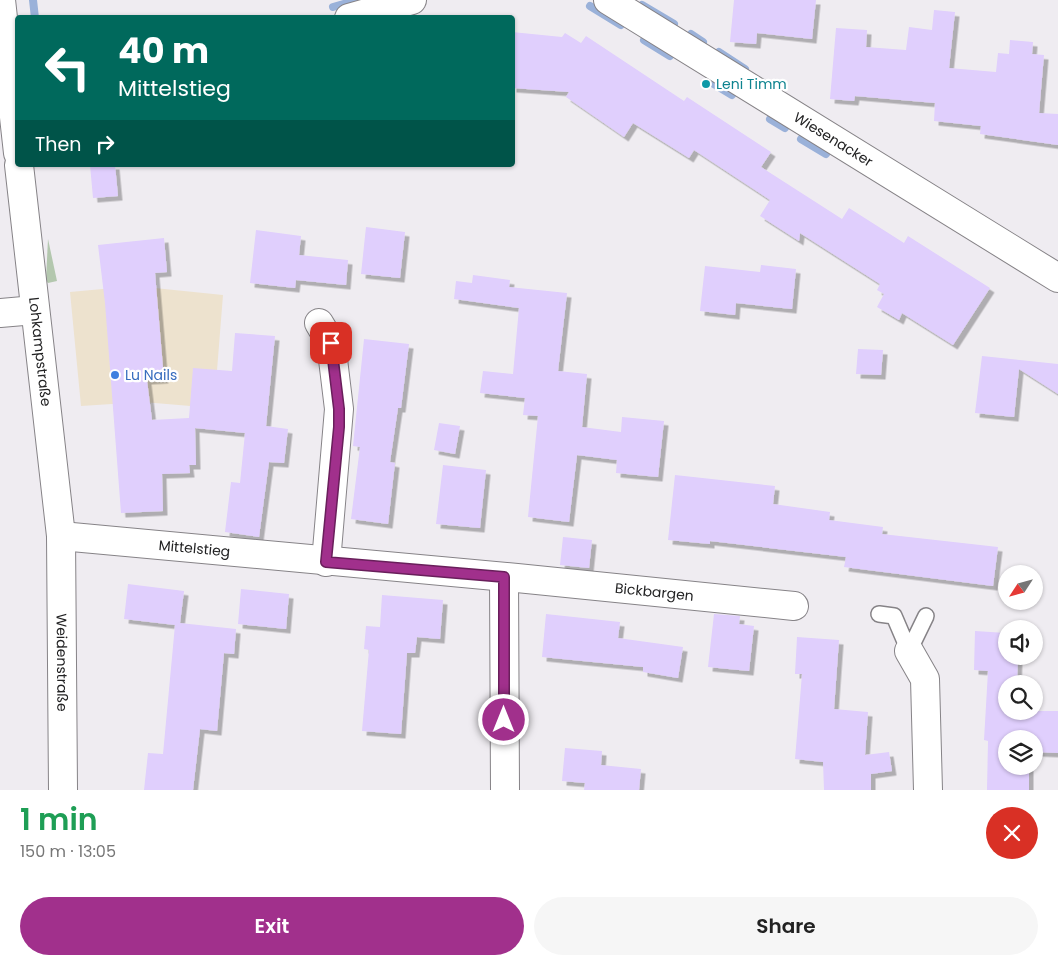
<!DOCTYPE html>
<meta charset="utf-8">
<style>
:root{--surface:#fff;--page:#f6f6f6;--text:#222;--muted:#767676;--accent:#a1308c}
body{margin:0;font-family:Poppins,sans-serif;background:var(--page);color:var(--text);height:100vh;display:flex;flex-direction:column;font-size:19px;white-space:nowrap}
*{box-sizing:border-box;margin:0}
p{font-size:16px;color:var(--muted)}
.icon{flex:none;width:28px;height:28px;fill:none;stroke:currentColor;stroke-width:2;stroke-linecap:round;stroke-linejoin:round}
.map{position:relative;height:790px;overflow:hidden}
.details{display:flex;flex-direction:column;background:var(--surface);flex:1}
.details>*{flex:none}
.guide{position:absolute;left:15px;top:15px;width:500px;height:152px;border-radius:5px;box-shadow:0 1px 4px #0004;background:#00695c;color:#fff;overflow:hidden}
.needle{width:32px;rotate:234deg}
.controls{position:absolute;left:998px;top:565px;display:grid;gap:10px}
.controls a{display:grid;place-items:center;width:45px;height:45px;border-radius:50%;background:var(--surface);box-shadow:0 1px 4px #0004;font-size:25px}
.pin{position:absolute;display:grid;place-items:center;width:42px;height:42px;color:#fff;margin:-21px;border-radius:10px;box-shadow:0 2px 8px #0006}
.me{position:absolute;width:55px;margin:-28px;rotate:0deg;stroke-linejoin:round;filter:drop-shadow(0 0 4px #0008)}
.turn{display:flex;align-items:center;gap:18px;height:105px;padding:0 20px;font-size:22px}
.turn .icon{width:65px;height:65px;stroke-width:2.5}
.turn b{display:block;font-size:35px;line-height:42px}
.then{display:flex;align-items:center;height:48px;padding:0 20px;background:#0003;gap:10px;font-size:19px}
.round{display:grid;place-items:center;flex:none;width:52px;height:52px;border-radius:26px;background:var(--page)}
.summary{display:flex;align-items:center;justify-content:space-between;height:85px;padding:0 20px}
h1{font-size:30px;font-weight:600;line-height:38px;color:#1e9e55}
.action{display:flex;gap:10px;margin-top:auto;padding:10px 20px}
.action a{flex:1;height:58px;border-radius:30px;background:var(--accent);color:#fff;font-size:20px;font-weight:600;line-height:58px;text-align:center}
.action a+a{background:var(--page);color:var(--text)}
.map>svg:first-child{display:block}
.commercial{fill:#ede2ce}
.green{fill:#b3c7ae}
.lines{fill:none;stroke-linecap:round;stroke-linejoin:round}
.stream{stroke:#9ab1d9;stroke-width:8}
.building{fill:#e0cffd;filter:url(#shadow)}
.service-casing{stroke:#868387;stroke-width:18}
.minor-casing{stroke:#868387;stroke-width:30}
.tertiary-casing{stroke:#868387;stroke-width:30}
.service{stroke:#fff;stroke-width:15}
.minor{stroke:#fff;stroke-width:28}
.tertiary{stroke:#fff;stroke-width:28}
.route-casing{stroke:#691f5b;stroke-width:12}
.route{stroke:#a1308c;stroke-width:9}
.culture-dot{fill:#0f9aa8;stroke:#fff;stroke-width:2}
.shop-dot{fill:#3f7fe0;stroke:#fff;stroke-width:2}
.labels{text-anchor:middle;dominant-baseline:central;stroke-width:4.5;stroke-linejoin:round;paint-order:stroke}
.culture-label{font-size:14px;fill:#0d838f;stroke:#fff;text-anchor:start}
.street-label{font-size:14px;fill:#222223;stroke:#fff}
.shop-label{font-size:14px;fill:#366cbe;stroke:#fff;text-anchor:start}
</style>
<div class="map">
<svg width="1058" height="790" viewBox="0 0 1058 790">
<defs>
<filter id="shadow"><feDropShadow dx="4.5" dy="4.5" stdDeviation="0" flood-color="#0004"/></filter>
</defs>
<rect width="100%" height="100%" fill="#efecf1"/>
<path class="commercial" d="M 135,286 L 223,295 L 214,408 L 143,402 L 81,406 L 70,292 Z"/>
<path class="green" d="M 48,239 L 57,281 L 48,283 L 46,280 Z"/>
<g class="lines">
<path class="stream" d="M 33,0 L 35,18
M 642,5 L 674,24
M 590,6 L 621,25
M 333,7 L 358,0
M 691,34 L 703,42
M 644,40 L 670,56
M 719,52 L 745,69
M 709,81 L 732,95
M 770,119 L 785,128
M 801,139 L 826,154"/>
</g>
<path class="building" d="M 734,0 L 816,0 L 812,39 L 757,33 L 756,44 L 730,42 Z
M 934,10 L 955,12 L 949,68 L 996,72 L 998,53 L 1009,54 L 1010,40 L 1033,42 L 1032,54 L 1044,55 L 1039,113 L 1058,114 L 1058,145 L 980,134 L 981,126 L 934,121 L 935,103 L 855,96 L 854,101 L 830,99 L 836,28 L 867,30 L 866,47 L 906,50 L 909,27 L 932,30 Z
M 512,32 L 562,37 L 565,33 L 581,43 L 586,36 L 684,101 L 687,97 L 771,152 L 761,167 L 842,219 L 849,208 L 904,243 L 908,236 L 990,288 L 953,345 L 902,313 L 899,320 L 877,307 L 884,294 L 877,290 L 880,284 L 800,233 L 799,241 L 760,216 L 770,200 L 694,150 L 689,158 L 633,123 L 624,137 L 566,97 L 569,92 L 512,88 Z
M 90,165 L 115,165 L 118,196 L 93,198 Z
M 366,227 L 405,232 L 400,278 L 361,274 Z
M 256,230 L 301,236 L 299,255 L 348,260 L 346,285 L 296,280 L 295,288 L 250,283 Z
M 164,238 L 167,272 L 155,273 L 164,379 L 147,380 L 152,420 L 189,418 L 193,368 L 232,371 L 235,333 L 275,336 L 266,426 L 288,429 L 284,463 L 269,462 L 259,537 L 225,532 L 231,482 L 240,483 L 245,433 L 195,428 L 196,465 L 189,465 L 190,473 L 162,474 L 163,511 L 121,513 L 105,303 L 98,245 Z
M 761,265 L 796,269 L 792,309 L 736,303 L 735,315 L 700,311 L 705,266 L 760,272 Z
M 473,275 L 510,280 L 509,287 L 567,293 L 558,371 L 587,374 L 582,427 L 621,432 L 622,417 L 664,421 L 658,477 L 616,473 L 617,460 L 577,455 L 569,522 L 528,517 L 538,416 L 523,415 L 525,398 L 480,393 L 483,371 L 513,374 L 519,308 L 454,299 L 456,281 L 472,283 Z
M 364,339 L 409,344 L 401,408 L 398,408 L 390,462 L 395,463 L 388,524 L 351,519 L 360,447 L 353,446 Z
M 858,349 L 883,350 L 881,375 L 856,374 Z
M 982,356 L 1058,364 L 1058,394 L 1019,369 L 1014,417 L 975,413 Z
M 439,423 L 460,426 L 455,454 L 434,450 Z
M 443,465 L 486,470 L 480,528 L 436,524 Z
M 675,475 L 775,486 L 773,504 L 830,512 L 829,520 L 883,527 L 882,534 L 998,547 L 993,586 L 844,567 L 846,557 L 710,541 L 710,544 L 668,540 Z
M 563,537 L 592,540 L 589,568 L 560,565 Z
M 128,584 L 184,591 L 180,623 L 236,629 L 234,654 L 224,653 L 217,731 L 200,729 L 193,790 L 144,790 L 148,753 L 163,754 L 175,625 L 124,619 Z
M 241,589 L 289,594 L 286,629 L 238,624 Z
M 382,595 L 443,600 L 440,639 L 417,637 L 415,653 L 407,653 L 401,734 L 362,731 L 369,650 L 364,649 L 366,626 L 380,627 Z
M 546,614 L 620,622 L 618,638 L 683,647 L 678,678 L 643,672 L 643,667 L 542,657 Z
M 714,614 L 740,616 L 739,624 L 754,626 L 749,671 L 708,667 Z
M 975,631 L 1006,633 L 1006,656 L 1018,656 L 1017,684 L 1006,684 L 1006,711 L 1058,711 L 1058,753 L 1034,752 L 1034,739 L 1006,739 L 1006,766 L 1029,766 L 1029,790 L 987,790 L 988,741 L 984,740 L 988,671 L 974,670 Z
M 797,637 L 839,640 L 834,709 L 868,712 L 865,755 L 889,752 L 892,771 L 871,774 L 871,790 L 824,790 L 823,762 L 795,759 L 802,674 L 795,674 Z
M 565,748 L 602,751 L 601,765 L 641,769 L 639,790 L 584,790 L 585,783 L 562,781 Z"/>
<g class="lines">
<g class="service-casing">
<path id="service" d="M 879,614 L 894,616 L 909,651
M 909,651 L 926,616"/>
</g>
<g class="minor-casing">
<g id="minor">
<path id="s1" d="M 608,0 L 1058,278"/>
<path d="M 349,18 L 412,0"/>
<path d="M 0,313 L 35,310"/>
<path d="M 319,323 L 331,343 L 339,409 L 326,562"/>
<path id="s2" d="M 61,536 L 517,578 L 794,606"/>
<path d="M 504,577 L 505,790"/>
<path d="M 909,651 L 925,679 L 928,790"/>
</g>
</g>
<g class="tertiary-casing">
<g id="tertiary">
<path d="M 1,0 L 18,153"/>
<path id="s3" d="M 19,165 L 61,536 L 63,790"/>
</g>
</g>
<use href="#service" class="service"/>
<use href="#minor" class="minor"/>
<use href="#tertiary" class="tertiary"/>
</g>
<g class="lines">
<g class="route-casing">
<path id="route" d="M 331,343 L 339,409 L 339,427 L 326,562 L 504,577 L 504,720"/>
</g>
<use href="#route" class="route"/>
</g>
<circle class="culture-dot" cx="706" cy="84" r="5"/>
<circle class="shop-dot" cx="115" cy="375" r="5"/>
<g class="labels">
<g class="culture-label">
<text x="716" y="84">Leni Timm</text>
</g>
<g class="street-label">
<text stroke="none"><textPath href="#s1" startOffset="265">Wiesenacker</textPath></text>
<text stroke="none"><textPath href="#s3" startOffset="188">Lohkampstraße</textPath></text>
<text stroke="none"><textPath href="#s2" startOffset="134">Mittelstieg</textPath></text>
<text stroke="none"><textPath href="#s2" startOffset="596">Bickbargen</textPath></text>
<text stroke="none"><textPath href="#s3" startOffset="500">Weidenstraße</textPath></text>
</g>
<g class="shop-label">
<text x="125" y="375">Lu Nails</text>
</g>
</g>
</svg>
<div class="controls">
<a><svg class="needle" viewBox="-14 -14 28 28"><path d="M0-13l5 13h-10z" fill="#e53935"/><path d="M0 13l5-13h-10z" fill="#767676"/></svg></a>
<a><svg class="icon" aria-label="sound" viewBox="0 0 24 24"><path d="M4 9h4l5-4v14l-5-4H4zM17 9q2 3 0 6"/></svg></a>
<a><svg class="icon" aria-label="search" viewBox="0 0 24 24"><circle cx="10" cy="10" r="6"/><path d="M15 15l6 6"/></svg></a>
<a><svg class="icon" aria-label="layers" viewBox="0 0 24 24"><path d="M12 4l9 5-9 5-9-5zM3 14l9 5 9-5"/></svg></a>
</div>
<div class="pin" style="left:331px;top:343px;background:#d93025"><svg class="icon" aria-label="arrive" viewBox="0 0 24 24"><path d="M6 21V4h12l-3 4 3 4H6"/></svg></div>
<svg class="me" style="left:504px;top:720px" viewBox="-20 -20 40 40"><circle r="17" fill="#a1308c" stroke="#fff" stroke-width="3"/><path d="M0-11L8 9 0 5-8 9z" fill="#fff"/></svg>
<div class="guide">
<div class="turn"><svg class="icon" aria-label="left" viewBox="0 0 24 24"><path d="M17 20v-9H6M10 6l-5 5 5 5"/></svg><div><b>40 m</b>Mittelstieg</div></div>
<div class="then">Then<svg class="icon" aria-label="right" viewBox="0 0 24 24"><path d="M7 20v-9h11M14 6l5 5-5 5"/></svg></div>
</div>
</div>
<section class="details">
<div class="summary"><div><h1>1 min</h1><p>150 m · 13:05</p></div><a class="round" style="background:#d93025;color:#fff"><svg class="icon" aria-label="close" viewBox="0 0 24 24"><path d="M6 6l12 12M18 6L6 18"/></svg></a></div>
<div class="action"><a>Exit</a><a>Share</a></div>
</section>
